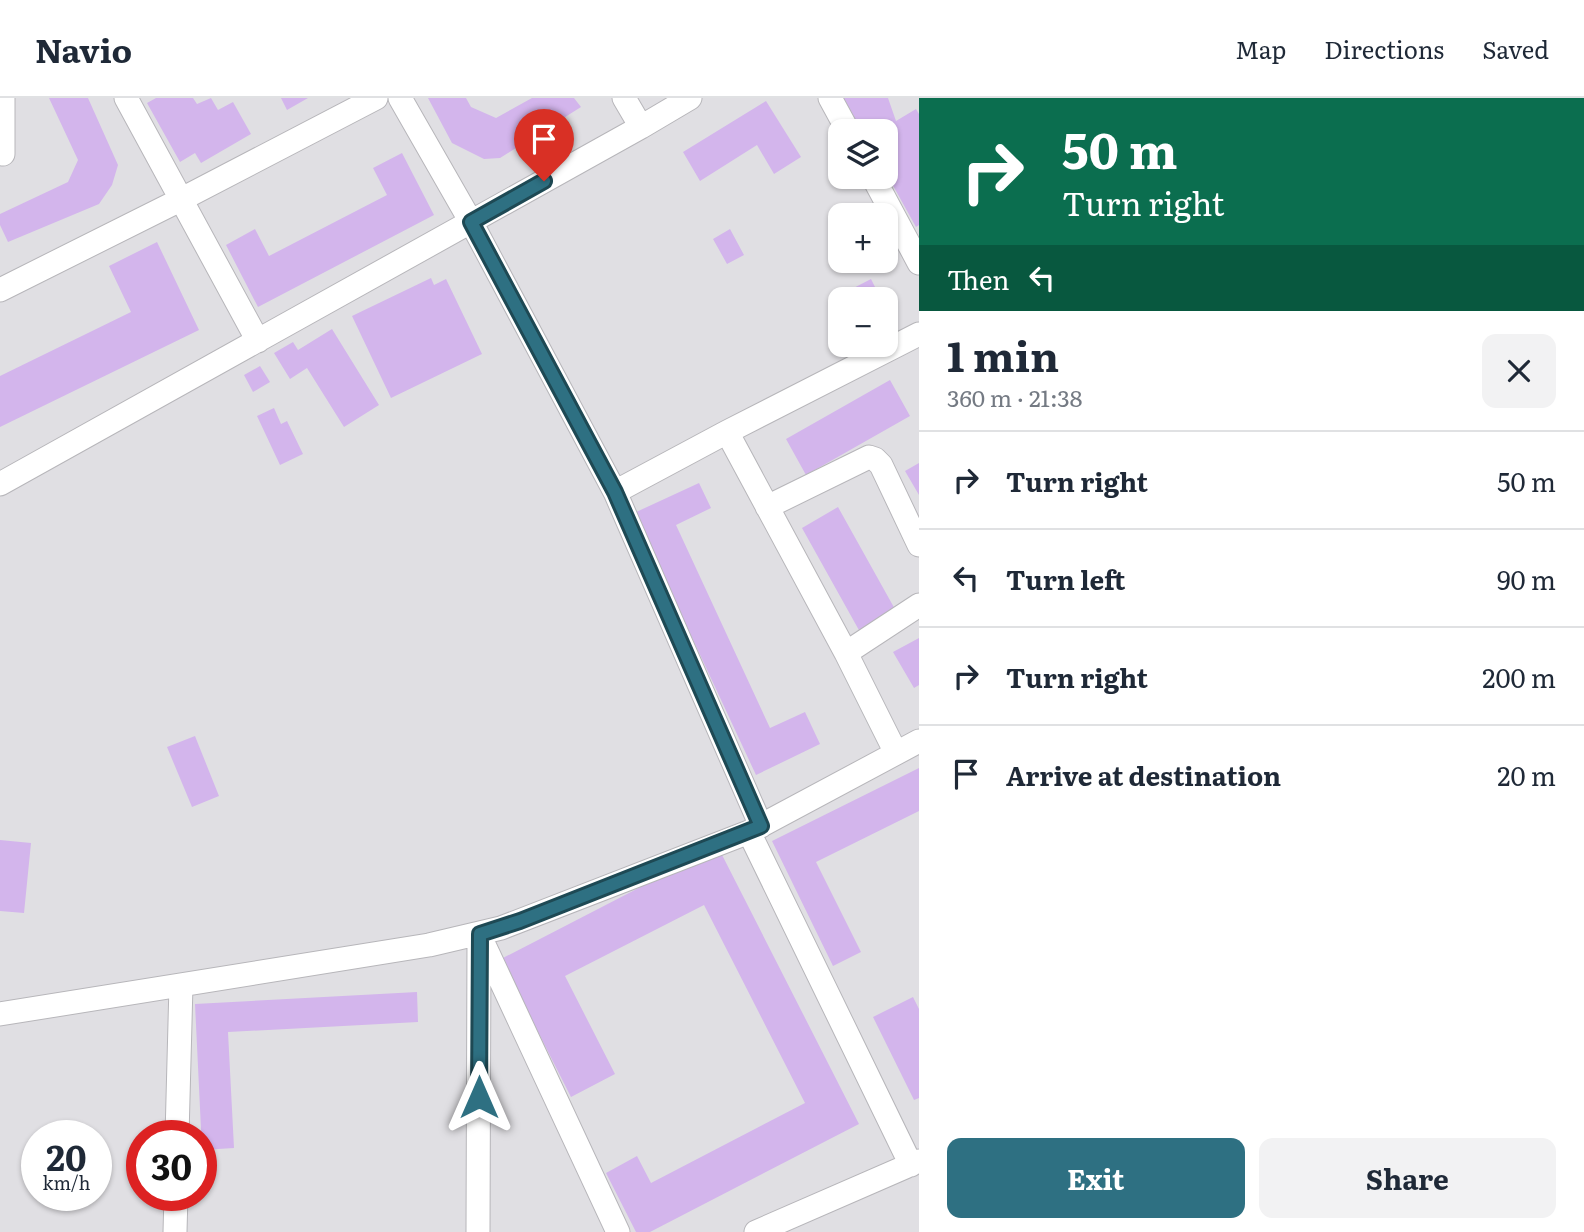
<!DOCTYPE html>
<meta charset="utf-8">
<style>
:root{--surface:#fff;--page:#f2f2f3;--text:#1f2937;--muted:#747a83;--line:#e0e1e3;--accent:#2e7082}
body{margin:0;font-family:Literata,serif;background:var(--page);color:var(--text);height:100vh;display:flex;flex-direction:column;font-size:26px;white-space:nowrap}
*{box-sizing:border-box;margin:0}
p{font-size:23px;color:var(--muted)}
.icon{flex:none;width:38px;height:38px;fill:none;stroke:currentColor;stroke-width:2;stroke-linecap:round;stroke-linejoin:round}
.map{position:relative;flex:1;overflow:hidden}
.panel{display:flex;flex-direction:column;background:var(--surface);width:665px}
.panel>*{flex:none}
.hud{background:#0b6e4f;color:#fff;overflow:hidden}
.buttons{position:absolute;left:828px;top:21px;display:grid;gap:14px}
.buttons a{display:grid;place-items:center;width:70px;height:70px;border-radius:14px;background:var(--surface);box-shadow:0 2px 5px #0004;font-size:35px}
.speed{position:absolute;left:21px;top:1022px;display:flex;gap:14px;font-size:35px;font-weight:700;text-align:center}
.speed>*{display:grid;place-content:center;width:91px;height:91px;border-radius:50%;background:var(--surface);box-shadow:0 2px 5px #0004;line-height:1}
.speed small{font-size:18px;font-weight:400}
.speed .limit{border:10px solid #d22;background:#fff;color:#111}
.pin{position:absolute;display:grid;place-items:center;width:60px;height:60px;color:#fff;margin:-72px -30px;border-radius:50% 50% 50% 0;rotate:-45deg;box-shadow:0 0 7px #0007}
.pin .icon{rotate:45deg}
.me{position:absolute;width:77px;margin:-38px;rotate:0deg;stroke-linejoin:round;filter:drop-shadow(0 0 5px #0008)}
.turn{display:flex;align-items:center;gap:24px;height:147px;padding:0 28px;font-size:32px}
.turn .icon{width:91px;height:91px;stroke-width:2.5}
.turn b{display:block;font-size:49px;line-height:60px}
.then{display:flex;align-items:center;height:66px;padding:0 28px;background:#0003;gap:14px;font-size:26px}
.round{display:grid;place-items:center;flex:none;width:74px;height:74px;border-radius:14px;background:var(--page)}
.overview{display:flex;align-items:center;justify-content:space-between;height:119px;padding:0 28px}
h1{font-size:42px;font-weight:700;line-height:52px}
.primary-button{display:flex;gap:14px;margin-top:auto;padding:14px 28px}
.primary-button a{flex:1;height:80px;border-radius:14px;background:var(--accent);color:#fff;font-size:28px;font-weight:700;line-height:80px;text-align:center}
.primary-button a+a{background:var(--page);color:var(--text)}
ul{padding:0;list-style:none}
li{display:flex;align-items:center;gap:21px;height:98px;padding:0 28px;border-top:2px solid var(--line)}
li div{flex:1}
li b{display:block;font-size:26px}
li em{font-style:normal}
header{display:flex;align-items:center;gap:42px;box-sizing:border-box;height:98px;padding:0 35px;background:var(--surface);border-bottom:2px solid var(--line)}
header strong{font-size:33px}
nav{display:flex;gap:38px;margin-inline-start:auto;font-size:24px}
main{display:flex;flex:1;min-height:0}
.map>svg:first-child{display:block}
.building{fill:#d3b5ec}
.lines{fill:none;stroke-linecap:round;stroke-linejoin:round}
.minor-casing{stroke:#b7b6ba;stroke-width:25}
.minor{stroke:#fff;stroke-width:23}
.route-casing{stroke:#1e4954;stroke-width:18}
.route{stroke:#2e7082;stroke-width:12}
</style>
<header>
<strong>Navio</strong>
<nav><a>Map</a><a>Directions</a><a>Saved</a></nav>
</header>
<main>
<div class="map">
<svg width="919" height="1134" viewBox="0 0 919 1134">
<rect width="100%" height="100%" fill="#e0dfe3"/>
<path class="building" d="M 49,0 L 88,0 L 118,67 L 112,87 L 99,106 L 8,144 L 0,127 L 0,116 L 68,84 L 78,62 Z
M 156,0 L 193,0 L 197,6 L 211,0 L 218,12 L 233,4 L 251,36 L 201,65 L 195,55 L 180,64 L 147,5 Z
M 281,0 L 308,0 L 287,12 Z
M 428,0 L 466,0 L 471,9 L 496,20 L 532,0 L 574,0 L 581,9 L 500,60 L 484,61 L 452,45 Z
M 843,0 L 888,0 L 896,23 L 916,11 L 919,16 L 919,127 L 916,129 L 886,75 L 886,33 L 862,33 Z
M 766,3 L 801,59 L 774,76 L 757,47 L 700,83 L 683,54 Z
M 402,55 L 434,117 L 258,209 L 226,147 L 255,131 L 269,158 L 387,97 L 373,70 Z
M 730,131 L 744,157 L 727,166 L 713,141 Z
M 157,144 L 199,232 L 0,329 L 0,278 L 131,214 L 109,168 Z
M 431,180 L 434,187 L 446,181 L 482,256 L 391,300 L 352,218 Z
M 871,181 L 881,201 L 842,201 L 840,197 Z
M 332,231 L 379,307 L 344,329 L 307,270 L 290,281 L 274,255 L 293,244 L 298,252 Z
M 260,268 L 270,284 L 253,294 L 244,277 Z
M 890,282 L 910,318 L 806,377 L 786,341 Z
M 274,310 L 281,326 L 287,323 L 303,356 L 280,367 L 257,318 Z
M 919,365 L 919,397 L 905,373 Z
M 699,385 L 711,410 L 676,427 L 770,630 L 805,614 L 820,646 L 756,677 L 634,415 Z
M 838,409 L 896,513 L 860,534 L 802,430 Z
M 919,540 L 919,587 L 914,590 L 893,554 Z
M 195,638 L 219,698 L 192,709 L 167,649 Z
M 919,670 L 919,713 L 816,764 L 861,854 L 833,868 L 772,743 Z
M 0,742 L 31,745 L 24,815 L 0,813 Z
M 718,749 L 859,1026 L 650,1134 L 636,1134 L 606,1075 L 637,1058 L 651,1085 L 805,1005 L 704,807 L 565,878 L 615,976 L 571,999 L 501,861 Z
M 417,894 L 418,924 L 228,934 L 234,1050 L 202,1052 L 195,906 Z
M 913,899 L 919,911 L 919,1000 L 914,1002 L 873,919 Z"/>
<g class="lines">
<g class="minor-casing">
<path id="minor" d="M 126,0 L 258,243
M 400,0 L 471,124 L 615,394 L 727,334 L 919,236
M 624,0 L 641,29
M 830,0 L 848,33
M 3,56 L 3,0
M 873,79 L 919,165
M 0,192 L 180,102 L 376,0
M 727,334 L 846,555 L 896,655
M 0,386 L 641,29 L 690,0
M 615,394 L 761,728
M 767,409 L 869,359 L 875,361 L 881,367 L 919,447
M 846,555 L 919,507
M 749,734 L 911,1067
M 479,836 L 618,1134
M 0,916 L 429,847 L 501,830 L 749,734 L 919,643
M 177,1038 L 181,887
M 175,1134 L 176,1097
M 478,1134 L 479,843
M 756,1134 L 919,1063"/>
</g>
<use href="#minor" class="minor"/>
</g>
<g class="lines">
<g class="route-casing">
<path id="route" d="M 479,999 L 480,836 L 520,823 L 761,728 L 615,394 L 471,124 L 544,83"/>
</g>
<use href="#route" class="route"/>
</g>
</svg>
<div class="buttons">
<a><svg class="icon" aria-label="layers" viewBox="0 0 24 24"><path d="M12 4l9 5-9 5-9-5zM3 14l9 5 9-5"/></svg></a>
<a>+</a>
<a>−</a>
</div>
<div class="speed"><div>20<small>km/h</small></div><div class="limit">30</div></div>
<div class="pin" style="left:544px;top:83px;background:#d93025"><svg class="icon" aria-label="arrive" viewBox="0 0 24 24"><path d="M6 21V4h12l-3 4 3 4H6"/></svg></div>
<svg class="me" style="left:479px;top:999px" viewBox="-20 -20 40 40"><path d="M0-17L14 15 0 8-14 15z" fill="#2e7082" stroke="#fff" stroke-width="4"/></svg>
</div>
<section class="panel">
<div class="hud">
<div class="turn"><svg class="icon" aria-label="right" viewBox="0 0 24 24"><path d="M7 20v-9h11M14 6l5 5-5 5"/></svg><div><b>50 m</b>Turn right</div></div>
<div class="then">Then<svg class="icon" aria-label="left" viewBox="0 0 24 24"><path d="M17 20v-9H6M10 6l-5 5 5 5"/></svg></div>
</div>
<div class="overview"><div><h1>1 min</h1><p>360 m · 21:38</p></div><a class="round"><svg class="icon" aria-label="close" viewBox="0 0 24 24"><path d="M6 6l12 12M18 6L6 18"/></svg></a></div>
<ul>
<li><svg class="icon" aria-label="right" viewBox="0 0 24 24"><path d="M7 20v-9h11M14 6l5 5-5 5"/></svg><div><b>Turn right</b></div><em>50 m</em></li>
<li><svg class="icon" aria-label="left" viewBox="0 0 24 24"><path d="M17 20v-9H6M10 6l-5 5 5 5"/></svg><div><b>Turn left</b></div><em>90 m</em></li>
<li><svg class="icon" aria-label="right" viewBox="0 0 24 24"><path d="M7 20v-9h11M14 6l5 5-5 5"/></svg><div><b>Turn right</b></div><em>200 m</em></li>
<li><svg class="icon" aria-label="arrive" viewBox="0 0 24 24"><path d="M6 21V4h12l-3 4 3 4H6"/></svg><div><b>Arrive at destination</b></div><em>20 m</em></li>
</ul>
<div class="primary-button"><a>Exit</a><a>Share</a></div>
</section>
</main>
